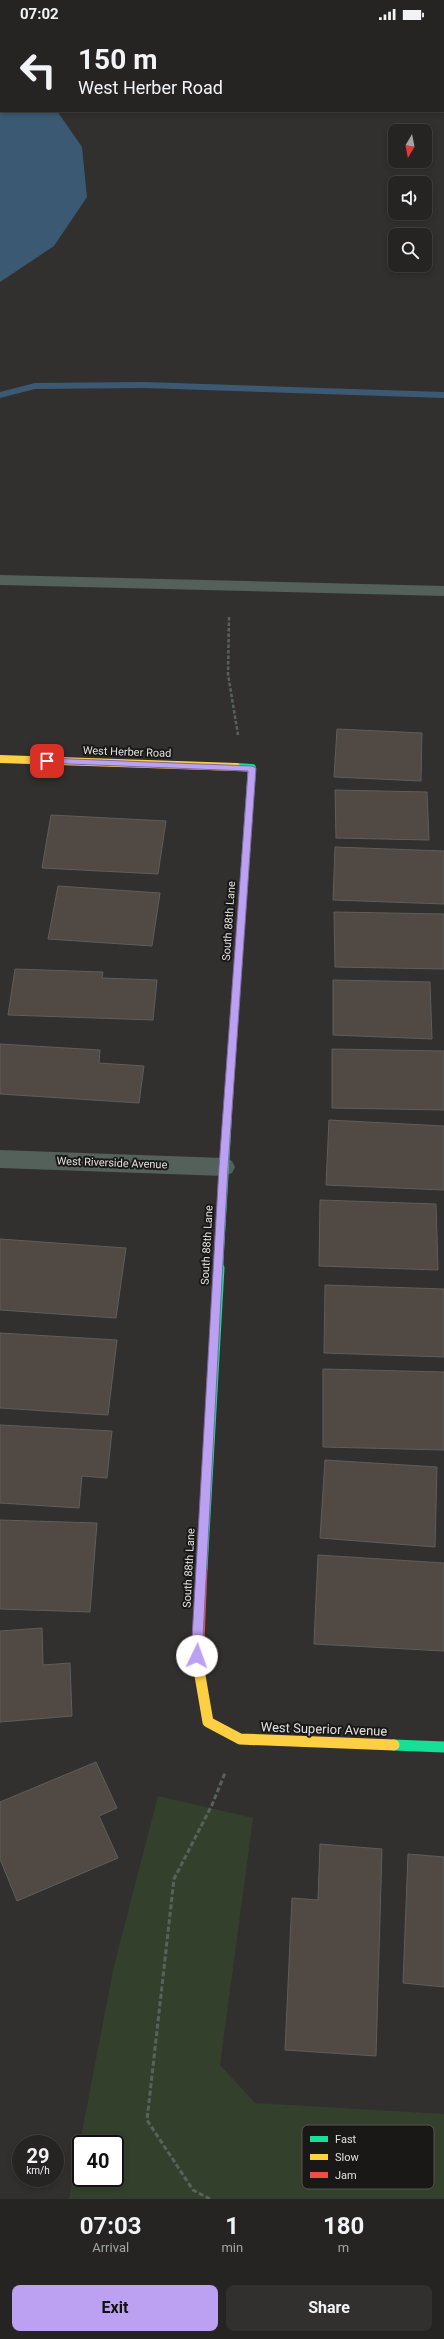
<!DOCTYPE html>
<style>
:root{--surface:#252422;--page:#31302f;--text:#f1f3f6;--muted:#a3a4a5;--line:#424140;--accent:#bca0f2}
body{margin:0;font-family:Roboto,sans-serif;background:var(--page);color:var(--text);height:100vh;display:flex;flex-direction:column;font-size:15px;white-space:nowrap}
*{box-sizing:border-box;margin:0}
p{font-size:13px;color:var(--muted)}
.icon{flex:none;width:22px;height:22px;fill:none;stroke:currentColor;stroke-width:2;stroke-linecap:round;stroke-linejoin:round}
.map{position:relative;height:2171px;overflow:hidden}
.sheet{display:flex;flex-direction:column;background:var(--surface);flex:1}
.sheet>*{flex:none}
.top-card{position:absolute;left:0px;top:0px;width:444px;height:84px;box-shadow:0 2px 6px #0003,0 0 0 1px var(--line);background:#252422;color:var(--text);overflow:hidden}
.needle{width:26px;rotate:190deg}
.fabs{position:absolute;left:388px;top:96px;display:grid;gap:8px}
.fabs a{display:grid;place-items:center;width:44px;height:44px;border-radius:8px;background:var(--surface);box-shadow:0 2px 6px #0003,0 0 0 1px var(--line);font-size:20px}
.speed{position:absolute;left:12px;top:2107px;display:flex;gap:8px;font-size:20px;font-weight:700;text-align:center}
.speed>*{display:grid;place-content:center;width:52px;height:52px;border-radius:50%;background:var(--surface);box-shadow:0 2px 6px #0003,0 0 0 1px var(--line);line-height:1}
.speed small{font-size:10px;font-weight:400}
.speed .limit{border:2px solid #111;border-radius:6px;background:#fff;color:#111}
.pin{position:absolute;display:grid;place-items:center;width:34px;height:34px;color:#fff;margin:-17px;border-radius:8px;box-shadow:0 2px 6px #0006}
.me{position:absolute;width:44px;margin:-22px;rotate:3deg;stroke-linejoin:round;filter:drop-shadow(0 0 3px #0008)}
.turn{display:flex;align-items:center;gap:14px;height:84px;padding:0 12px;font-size:18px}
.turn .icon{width:52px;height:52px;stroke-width:2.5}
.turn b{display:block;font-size:28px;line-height:34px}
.eta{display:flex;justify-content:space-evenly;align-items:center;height:68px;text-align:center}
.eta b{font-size:24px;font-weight:700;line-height:28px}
.cta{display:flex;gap:8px;margin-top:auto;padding:8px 12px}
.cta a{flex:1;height:46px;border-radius:8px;background:var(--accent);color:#111;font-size:16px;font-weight:700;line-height:46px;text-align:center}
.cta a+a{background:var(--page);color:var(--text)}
.status{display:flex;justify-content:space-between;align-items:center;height:28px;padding:0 20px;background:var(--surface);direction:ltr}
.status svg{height:11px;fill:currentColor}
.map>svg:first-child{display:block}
.green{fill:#33412c;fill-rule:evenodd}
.water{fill:#3b5972}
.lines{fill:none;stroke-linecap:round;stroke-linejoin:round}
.stream{fill:#3b5972;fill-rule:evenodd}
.building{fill:#504944;stroke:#5f5e5c}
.path-far1{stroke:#5a615d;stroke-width:2.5;stroke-dasharray:3.5 2;stroke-linecap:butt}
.path{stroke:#5a615d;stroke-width:3;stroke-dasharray:5 2.5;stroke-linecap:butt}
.lane{fill:#54605a;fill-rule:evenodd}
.street{fill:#54605a;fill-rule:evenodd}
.fast-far1{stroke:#16e098;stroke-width:8}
.fast{stroke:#16e098;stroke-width:11}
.slow-far1{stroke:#ffcf43;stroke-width:8}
.slow{stroke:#ffcf43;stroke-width:11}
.jam-far1{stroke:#f24e42;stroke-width:8}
.jam{stroke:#f24e42;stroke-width:11}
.route{fill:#bca0f2;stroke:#7a689d}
.labels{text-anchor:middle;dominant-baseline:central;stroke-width:4;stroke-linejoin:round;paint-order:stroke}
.street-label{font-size:11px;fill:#e2e0de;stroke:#191817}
.near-street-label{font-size:13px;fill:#e2e0de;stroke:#191817}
.key{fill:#191817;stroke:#555453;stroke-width:1}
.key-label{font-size:11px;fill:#e2e0de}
</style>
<div class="status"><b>07:02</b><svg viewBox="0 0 49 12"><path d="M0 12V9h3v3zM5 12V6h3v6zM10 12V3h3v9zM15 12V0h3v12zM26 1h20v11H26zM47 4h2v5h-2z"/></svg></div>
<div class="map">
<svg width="444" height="2171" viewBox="0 0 444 2171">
<rect width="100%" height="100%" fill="#31302e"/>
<path class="green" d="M 158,1768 L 253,1790 L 220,2037 L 255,2075 L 444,2086 L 444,2171 L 69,2171 L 114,1938 ZM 81,2116 L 115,2116 L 115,2150 L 81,2150 Z"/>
<path class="water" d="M 0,0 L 29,1 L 1,1 L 1,83 L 57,83 L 82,119 L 87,169 L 54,218 L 0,254 Z"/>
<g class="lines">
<path class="stream" d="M 145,354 L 444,364 L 444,370 L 145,360 L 35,361 L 0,370 L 0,364 L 35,355 Z"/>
</g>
<path class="building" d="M 337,701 L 422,705 L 421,753 L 334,749 Z
M 335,762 L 427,764 L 429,812 L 336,810 Z
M 51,787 L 166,793 L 158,846 L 42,840 Z
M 335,819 L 444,823 L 444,876 L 333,872 Z
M 58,858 L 160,865 L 152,918 L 48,911 Z
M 334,884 L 444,886 L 444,941 L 335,939 Z
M 15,941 L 103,944 L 102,950 L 157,952 L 153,992 L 8,987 Z
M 333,952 L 430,954 L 432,1011 L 333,1007 Z
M 0,1016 L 100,1022 L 99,1035 L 144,1038 L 139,1075 L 0,1066 Z
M 332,1021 L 444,1023 L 444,1082 L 332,1080 Z
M 329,1092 L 444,1098 L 444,1162 L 326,1157 Z
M 320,1172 L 436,1176 L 438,1242 L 319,1238 Z
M 0,1211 L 126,1220 L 116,1290 L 0,1282 Z
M 325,1257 L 444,1261 L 444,1329 L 324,1325 Z
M 0,1305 L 117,1312 L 108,1387 L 0,1380 Z
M 323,1341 L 444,1344 L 444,1422 L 323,1419 Z
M 0,1397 L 112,1403 L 107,1450 L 82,1448 L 79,1480 L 0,1475 Z
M 325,1432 L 437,1439 L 435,1519 L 320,1510 Z
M 0,1492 L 97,1495 L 90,1584 L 0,1581 Z
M 318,1527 L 444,1535 L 444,1623 L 314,1616 Z
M 42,1600 L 43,1637 L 70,1635 L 72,1688 L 0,1694 L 0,1603 Z
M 96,1734 L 117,1780 L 99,1788 L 118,1830 L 17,1873 L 0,1831 L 0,1774 Z
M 320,1816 L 382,1821 L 376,2028 L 285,2022 L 292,1870 L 318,1872 Z
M 408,1826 L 444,1829 L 444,1959 L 403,1955 Z"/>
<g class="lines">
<path class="path-far1" d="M 229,589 L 228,646 L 238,707"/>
<path class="path" d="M 210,2171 L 193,2162 L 147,2092 L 174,1851 L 212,1777 L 225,1745"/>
<path class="lane" d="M 0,547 L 444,558 L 444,568 L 0,557 Z"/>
<path class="street" d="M 304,0 L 321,0 L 322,1 L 305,1 Z
M 443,37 L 444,37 L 444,45 L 443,45 Z
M 0,1122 L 224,1130 L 232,1133 L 235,1139 L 232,1145 L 224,1148 L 0,1140 Z"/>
<path class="fast-far1" d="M 235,979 L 252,740 L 236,739
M 219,1241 L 228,1087"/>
<path class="fast" d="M 202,1541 L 219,1240
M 394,1717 L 444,1719"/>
<path class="slow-far1" d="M 0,731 L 236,739"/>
<path class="slow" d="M 198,1636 L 208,1694 L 240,1711 L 394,1717"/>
<path class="jam-far1" d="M 228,1087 L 235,979"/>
<path class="jam" d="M 198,1636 L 202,1541"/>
</g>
<path class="route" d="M 47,730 L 252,738 L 256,740 L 228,1139 L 202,1628 L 197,1633 L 191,1628 L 219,1139 L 248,743 L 44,735 L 44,731 Z"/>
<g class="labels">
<g class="street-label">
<text transform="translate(127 724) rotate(2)">West Herber Road</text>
<text transform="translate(229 893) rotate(-86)">South 88th Lane</text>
<text transform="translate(112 1135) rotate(2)">West Riverside Avenue</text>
<text transform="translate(207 1217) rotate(-87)">South 88th Lane</text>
<text transform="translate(189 1540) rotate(-87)">South 88th Lane</text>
</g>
<g class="near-street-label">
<text transform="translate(324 1701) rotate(2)">West Superior Avenue</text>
</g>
</g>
<rect x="302" y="2097" width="132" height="64" rx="6" class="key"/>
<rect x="310" y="2108" width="18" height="6" fill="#16e098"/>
<rect x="310" y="2126" width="18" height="6" fill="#ffcf43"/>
<rect x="310" y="2144" width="18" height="6" fill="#f24e42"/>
<g class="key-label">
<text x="335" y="2115">Fast</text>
<text x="335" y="2133">Slow</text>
<text x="335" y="2151">Jam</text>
</g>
</svg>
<div class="fabs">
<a><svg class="needle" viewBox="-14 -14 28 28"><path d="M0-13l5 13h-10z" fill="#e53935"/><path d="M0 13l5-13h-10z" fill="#a3a4a5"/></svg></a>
<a><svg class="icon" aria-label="sound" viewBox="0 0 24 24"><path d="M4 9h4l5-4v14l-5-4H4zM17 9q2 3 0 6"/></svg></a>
<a><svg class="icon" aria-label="search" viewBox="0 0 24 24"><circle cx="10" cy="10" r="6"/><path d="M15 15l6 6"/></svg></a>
</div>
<div class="speed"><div>29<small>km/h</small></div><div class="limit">40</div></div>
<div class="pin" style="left:47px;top:733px;background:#d93025"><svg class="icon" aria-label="arrive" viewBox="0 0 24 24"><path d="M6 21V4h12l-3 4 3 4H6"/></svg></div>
<svg class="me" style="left:197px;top:1628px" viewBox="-20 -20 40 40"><circle r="19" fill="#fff"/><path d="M0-13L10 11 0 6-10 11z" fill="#bca0f2"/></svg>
<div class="top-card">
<div class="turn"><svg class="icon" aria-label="left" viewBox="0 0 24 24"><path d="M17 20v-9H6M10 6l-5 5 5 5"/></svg><div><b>150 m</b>West Herber Road</div></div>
</div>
</div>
<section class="sheet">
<div class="eta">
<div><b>07:03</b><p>Arrival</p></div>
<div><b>1</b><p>min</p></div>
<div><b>180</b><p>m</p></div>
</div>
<div class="cta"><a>Exit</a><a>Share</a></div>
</section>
